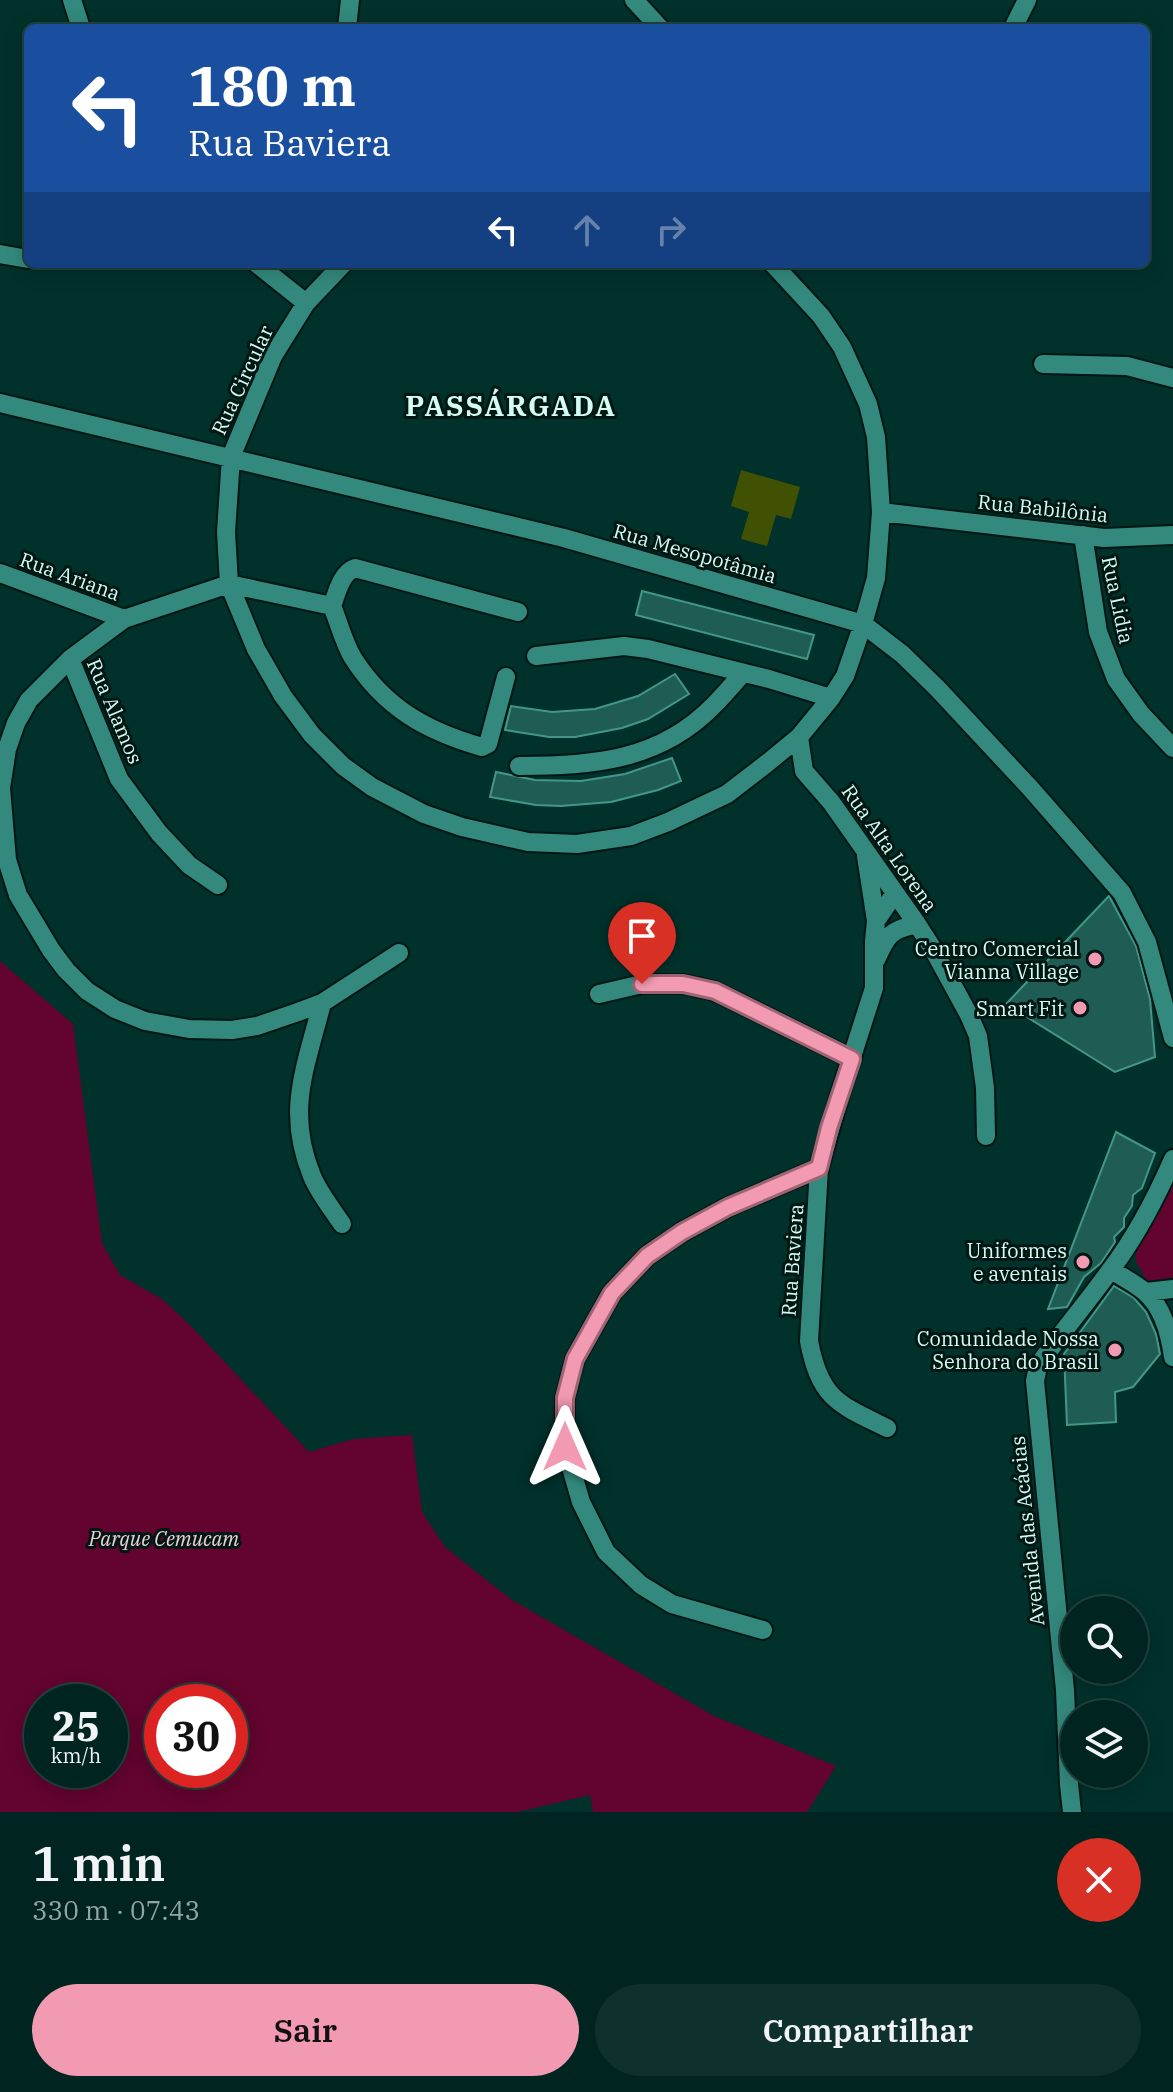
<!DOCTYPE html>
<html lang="pt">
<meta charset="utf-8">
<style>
:root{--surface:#002520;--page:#0e312d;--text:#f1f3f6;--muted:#95a5a5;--line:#22423e;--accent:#f19ab1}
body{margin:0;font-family:"IBM Plex Serif",serif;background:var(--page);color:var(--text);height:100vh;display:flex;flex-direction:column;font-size:30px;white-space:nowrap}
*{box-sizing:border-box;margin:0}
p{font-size:26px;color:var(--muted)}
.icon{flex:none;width:44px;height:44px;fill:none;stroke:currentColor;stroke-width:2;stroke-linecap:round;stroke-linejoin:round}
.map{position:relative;height:1812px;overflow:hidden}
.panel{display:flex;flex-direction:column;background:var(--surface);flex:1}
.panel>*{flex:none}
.guide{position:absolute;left:24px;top:24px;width:1126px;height:244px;border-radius:12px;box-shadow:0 4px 20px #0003,0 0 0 2px var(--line);background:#1a4fa0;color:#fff;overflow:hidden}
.fabs{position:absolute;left:1060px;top:1596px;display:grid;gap:16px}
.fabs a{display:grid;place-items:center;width:88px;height:88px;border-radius:50%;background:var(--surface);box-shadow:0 4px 20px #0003,0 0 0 2px var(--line);font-size:40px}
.speed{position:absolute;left:24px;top:1684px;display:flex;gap:16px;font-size:40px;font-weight:700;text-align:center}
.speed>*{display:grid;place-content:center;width:104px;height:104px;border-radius:50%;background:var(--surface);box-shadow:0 4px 20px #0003,0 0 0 2px var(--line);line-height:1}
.speed small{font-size:20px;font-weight:400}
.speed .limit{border:12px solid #d22;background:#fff;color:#111}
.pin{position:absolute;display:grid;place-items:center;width:68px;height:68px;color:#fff;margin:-82px -34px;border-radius:50% 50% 50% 0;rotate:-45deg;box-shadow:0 0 8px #0007}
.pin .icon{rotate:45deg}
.me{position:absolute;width:88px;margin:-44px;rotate:0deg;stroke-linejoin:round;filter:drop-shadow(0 0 6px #0008)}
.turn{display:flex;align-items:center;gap:28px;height:168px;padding:0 32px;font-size:36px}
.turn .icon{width:104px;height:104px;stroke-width:2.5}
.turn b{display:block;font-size:56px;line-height:68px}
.lanes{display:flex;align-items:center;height:76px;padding:0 32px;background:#0003;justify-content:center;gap:40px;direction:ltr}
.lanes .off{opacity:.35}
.round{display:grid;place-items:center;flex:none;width:84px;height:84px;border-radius:42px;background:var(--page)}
.head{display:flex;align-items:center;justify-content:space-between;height:136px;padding:0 32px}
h1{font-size:48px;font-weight:600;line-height:60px}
.primary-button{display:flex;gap:16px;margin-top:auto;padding:16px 32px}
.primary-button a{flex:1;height:92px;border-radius:48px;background:var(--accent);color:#111;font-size:32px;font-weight:600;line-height:92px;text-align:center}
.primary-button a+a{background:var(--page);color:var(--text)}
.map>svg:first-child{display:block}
.green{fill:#62042e;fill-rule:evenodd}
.water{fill:#405103}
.building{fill:#1f5d54;stroke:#42978a;stroke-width:2}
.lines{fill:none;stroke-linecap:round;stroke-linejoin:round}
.minor-casing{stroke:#001713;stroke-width:22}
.minor{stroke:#33897d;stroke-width:18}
.route-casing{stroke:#9d6473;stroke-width:20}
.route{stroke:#f19ab1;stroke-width:14}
.poi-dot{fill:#f19ab1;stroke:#001713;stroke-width:3}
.labels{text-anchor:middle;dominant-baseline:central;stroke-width:6;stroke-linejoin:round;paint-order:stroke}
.street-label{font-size:20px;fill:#d4fbf4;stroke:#001713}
.poi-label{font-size:20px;fill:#d4fbf4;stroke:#001713;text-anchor:end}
.park-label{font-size:20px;font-style:italic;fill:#f1d0d7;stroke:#001713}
.district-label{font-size:28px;font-weight:bold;letter-spacing:2px;fill:#d4fbf4;stroke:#001713}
</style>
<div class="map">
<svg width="1173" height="1812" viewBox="0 0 1173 1812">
<rect width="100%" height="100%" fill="#00312b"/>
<path class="green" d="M 0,961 L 73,1024 L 102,1243 L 120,1275 L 162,1299 L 191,1326 L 309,1452 L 353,1439 L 412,1435 L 422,1512 L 445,1547 L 512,1600 L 714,1716 L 836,1766 L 807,1812 L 593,1812 L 590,1795 L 518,1812 L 0,1812 ZM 42,1702 L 110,1702 L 110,1770 L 42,1770 ZM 162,1702 L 230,1702 L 230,1770 L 162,1770 Z
M 1173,1164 L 1173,1277 L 1160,1282 L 1148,1282 L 1136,1262 L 1136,1246 Z"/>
<path class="water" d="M 741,470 L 800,487 L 791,519 L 776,515 L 767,546 L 741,539 L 749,512 L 731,506 Z"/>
<path class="building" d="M 642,591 L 814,635 L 807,659 L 636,615 Z
M 675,674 L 689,694 L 648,719 L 622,728 L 575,737 L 549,737 L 505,730 L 511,706 L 552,712 L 595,709 L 638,696 Z
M 672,758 L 681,781 L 658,790 L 611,802 L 561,806 L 536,805 L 490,797 L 496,772 L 535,780 L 581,781 L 625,774 Z
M 1109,896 L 1136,946 L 1150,999 L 1155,1057 L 1115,1072 L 1006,1004 Z
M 1116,1132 L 1155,1153 L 1142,1188 L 1133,1195 L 1132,1206 L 1124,1218 L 1124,1227 L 1114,1237 L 1115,1242 L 1101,1263 L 1084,1277 L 1067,1307 L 1048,1309 Z
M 1114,1286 L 1134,1298 L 1146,1312 L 1156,1334 L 1160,1354 L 1133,1387 L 1115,1392 L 1116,1422 L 1067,1425 L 1064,1354 Z"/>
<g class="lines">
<g class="minor-casing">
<path id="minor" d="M 72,0 L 81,28
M 634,0 L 660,28
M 347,28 L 350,0
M 1013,28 L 1027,0
M 0,254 L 28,259
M 257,264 L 306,303
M 343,264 L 306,303 L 273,356 L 231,457 L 226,532 L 229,584 L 256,649 L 283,696 L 312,735 L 343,766 L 372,787 L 424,814 L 462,827 L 528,842 L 577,844 L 631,836 L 668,822 L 727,794 L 766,764 L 799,737 L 831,698 L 845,676 L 863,624 L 876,578 L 881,512 L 876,437 L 868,404 L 842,347 L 821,316 L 773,264
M 1043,364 L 1127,366 L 1173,378
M 0,403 L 564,538 L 863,624 L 902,654 L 937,688 L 1031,789 L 1122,893 L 1147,942 L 1173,1038
M 881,512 L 1104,538 L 1173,535
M 1083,535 L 1098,632 L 1116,679 L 1141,714 L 1173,748
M 0,573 L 124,619
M 229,584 L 124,619 L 70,659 L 29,700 L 16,723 L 7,749 L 1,788 L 7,860 L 18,895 L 51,950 L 66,970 L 87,991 L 115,1009 L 145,1021 L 189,1029 L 232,1030 L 257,1026 L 298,1012 L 322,1003 L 399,953
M 229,584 L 332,606
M 536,656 L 624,646 L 648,649 L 769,679 L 831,698
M 70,659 L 119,779 L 159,833 L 189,865 L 218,885
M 506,677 L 488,744 L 482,747 C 426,731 385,708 353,658 C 344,643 339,623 332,606 C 337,593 341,573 355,568 L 518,612
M 799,737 L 804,771 L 831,802 L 917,924 L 933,949 L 969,1015 L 978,1036 L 985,1088 L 986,1136
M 519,766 C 592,766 660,761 714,705 C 724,695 734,683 743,673
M 866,856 L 876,921
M 876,960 C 887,935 890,930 917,924
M 599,994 L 642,984 L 683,984 L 715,991 L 852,1059
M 322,1003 C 306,1067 285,1111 312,1176 C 319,1193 332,1209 342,1224
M 1111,1270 C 1122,1277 1135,1283 1145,1292 C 1163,1307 1170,1335 1173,1357
M 1146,1292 L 1173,1289
M 887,1428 C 838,1404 820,1399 809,1341 L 819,1168 L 841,1091 L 874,988 L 874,941 L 876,921 L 895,893
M 763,1630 L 672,1604 L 641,1585 L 606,1552 L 581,1502 L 565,1447 L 565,1398 L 575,1359 L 612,1293 L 647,1256 L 682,1232 L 728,1207 L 819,1168
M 1072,1812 L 1069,1784 L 1065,1690 L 1035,1381 L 1038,1366 C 1060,1334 1086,1304 1109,1272 C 1135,1238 1156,1198 1173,1159"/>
</g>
<use href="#minor" class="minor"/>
</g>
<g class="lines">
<g class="route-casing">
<path id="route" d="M 565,1447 L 565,1398 L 575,1359 L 612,1293 L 647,1256 L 682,1232 L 728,1207 L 819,1168 L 829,1128 L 852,1059 L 715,991 L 683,984 L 642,984"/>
</g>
<use href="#route" class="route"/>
</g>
<g class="poi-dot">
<circle cx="1095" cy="959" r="8"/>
<circle cx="1080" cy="1008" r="8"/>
<circle cx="1083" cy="1262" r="8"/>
<circle cx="1115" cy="1350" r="8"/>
</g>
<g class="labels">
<g class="street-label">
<text transform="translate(242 380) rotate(-65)">Rua Circular</text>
<text transform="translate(1043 508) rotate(6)">Rua Babilônia</text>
<text transform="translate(695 553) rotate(16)">Rua Mesopotâmia</text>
<text transform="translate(70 576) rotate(20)">Rua Ariana</text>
<text transform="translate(1118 600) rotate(78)">Rua Lidia</text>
<text transform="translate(115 711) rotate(67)">Rua Alamos</text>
<text transform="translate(890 848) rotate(55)">Rua Alta Lorena</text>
<text transform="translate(792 1260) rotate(-86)">Rua Baviera</text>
<text transform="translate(1027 1531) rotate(-96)">Avenida das Acácias</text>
</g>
<g class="poi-label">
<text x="1079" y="948">Centro Comercial<tspan x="1079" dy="23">Vianna Village</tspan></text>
<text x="1064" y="1008">Smart Fit</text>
<text x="1067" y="1250">Uniformes<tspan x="1067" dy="23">e aventais</tspan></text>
<text x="1099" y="1338">Comunidade Nossa<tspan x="1099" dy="23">Senhora do Brasil</tspan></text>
</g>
<g class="park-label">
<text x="164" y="1538">Parque Cemucam</text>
</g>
<g class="district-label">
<text x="511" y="405">PASSÁRGADA</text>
</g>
</g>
</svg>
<div class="fabs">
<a><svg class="icon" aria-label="search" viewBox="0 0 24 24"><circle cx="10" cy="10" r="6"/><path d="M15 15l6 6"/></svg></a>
<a><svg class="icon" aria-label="layers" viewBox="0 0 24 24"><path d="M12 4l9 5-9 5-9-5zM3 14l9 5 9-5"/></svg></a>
</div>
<div class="speed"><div>25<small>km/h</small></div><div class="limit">30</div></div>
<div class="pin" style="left:642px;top:984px;background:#d93025"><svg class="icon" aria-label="arrive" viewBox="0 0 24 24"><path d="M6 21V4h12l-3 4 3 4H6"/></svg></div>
<svg class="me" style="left:565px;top:1447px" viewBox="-20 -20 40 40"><path d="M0-17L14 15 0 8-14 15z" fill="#f19ab1" stroke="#fff" stroke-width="4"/></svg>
<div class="guide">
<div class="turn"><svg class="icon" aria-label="left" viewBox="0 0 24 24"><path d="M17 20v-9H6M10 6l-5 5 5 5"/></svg><div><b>180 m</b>Rua Baviera</div></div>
<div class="lanes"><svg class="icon" aria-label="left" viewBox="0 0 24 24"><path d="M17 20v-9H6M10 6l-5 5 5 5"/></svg><svg class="icon off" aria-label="ahead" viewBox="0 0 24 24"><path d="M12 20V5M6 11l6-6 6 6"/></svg><svg class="icon off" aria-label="right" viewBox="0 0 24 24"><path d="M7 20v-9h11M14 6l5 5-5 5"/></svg></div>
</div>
</div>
<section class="panel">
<div class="head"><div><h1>1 min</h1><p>330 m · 07:43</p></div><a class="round" style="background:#d93025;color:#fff"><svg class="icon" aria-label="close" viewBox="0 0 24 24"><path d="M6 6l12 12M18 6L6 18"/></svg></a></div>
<div class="primary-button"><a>Sair</a><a>Compartilhar</a></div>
</section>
